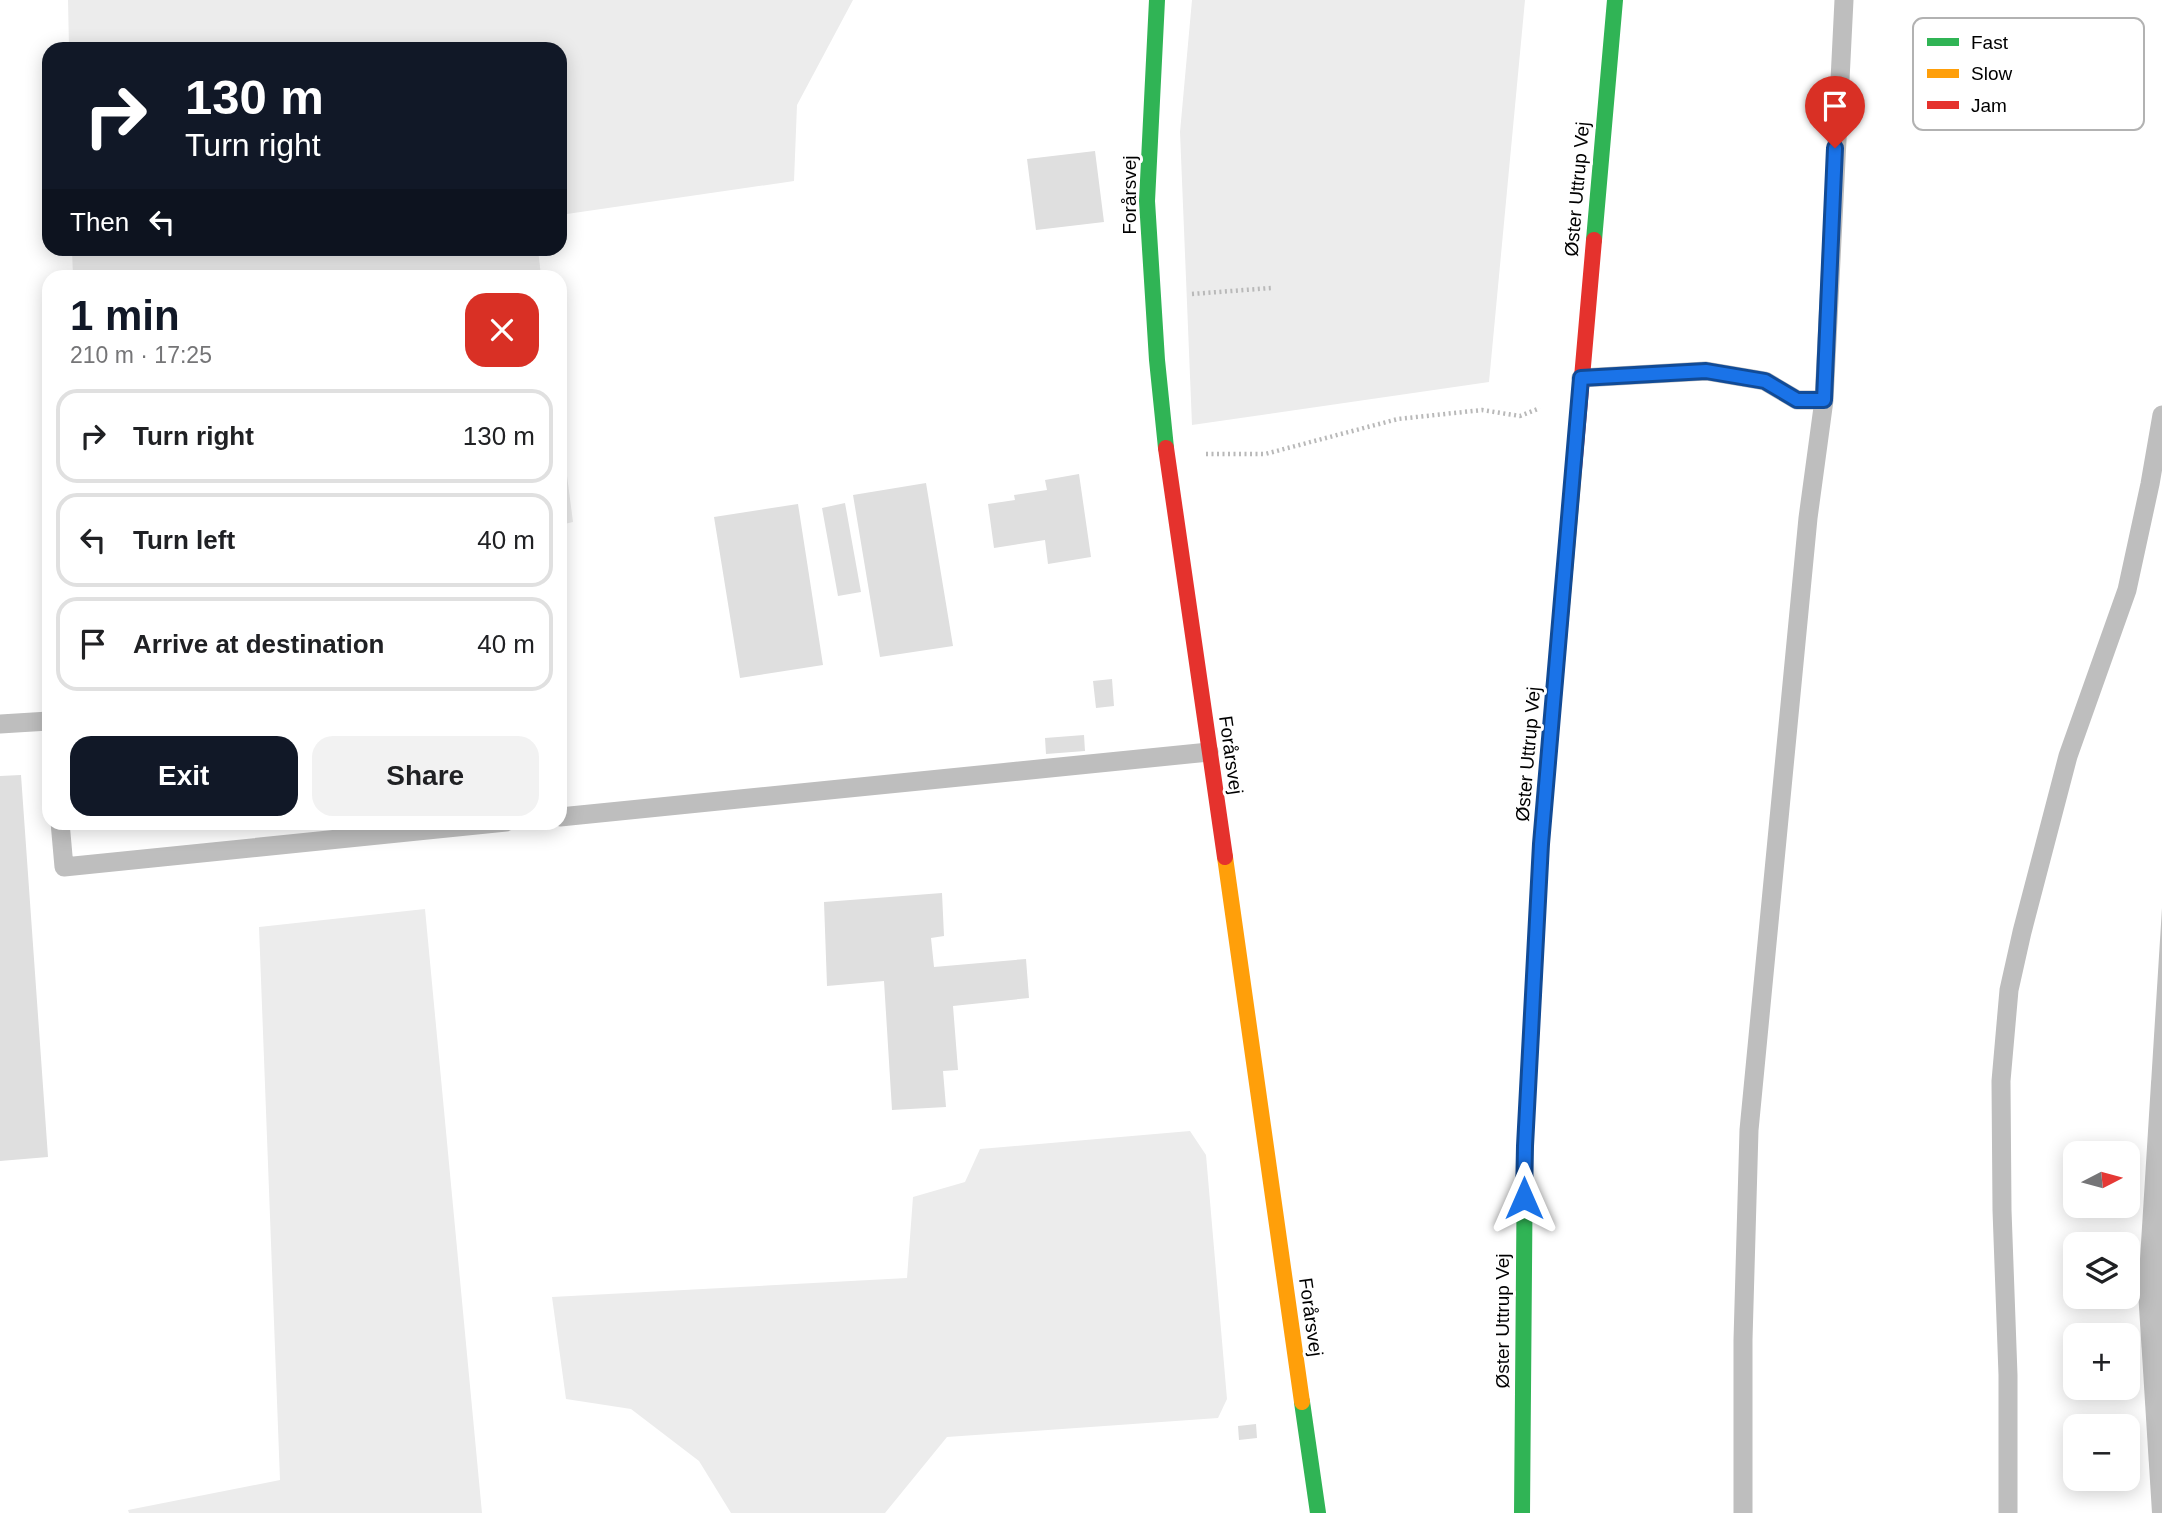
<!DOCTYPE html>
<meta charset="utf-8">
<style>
:root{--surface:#fff;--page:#f2f2f2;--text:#202124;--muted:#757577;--line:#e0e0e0;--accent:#111827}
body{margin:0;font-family:Helvetica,sans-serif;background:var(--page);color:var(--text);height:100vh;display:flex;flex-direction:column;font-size:26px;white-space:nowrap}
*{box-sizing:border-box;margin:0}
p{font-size:23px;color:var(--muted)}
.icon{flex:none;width:38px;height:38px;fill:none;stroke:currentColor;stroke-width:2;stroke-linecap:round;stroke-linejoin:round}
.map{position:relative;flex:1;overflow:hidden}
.panel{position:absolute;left:42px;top:270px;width:525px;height:560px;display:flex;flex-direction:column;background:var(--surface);border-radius:21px;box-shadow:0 4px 18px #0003}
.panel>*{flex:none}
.top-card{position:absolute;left:42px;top:42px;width:525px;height:214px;border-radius:21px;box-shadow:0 4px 18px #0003;background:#111827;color:#fff;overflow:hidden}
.needle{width:46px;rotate:84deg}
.tools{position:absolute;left:2063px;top:1141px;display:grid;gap:14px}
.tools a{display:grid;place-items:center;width:77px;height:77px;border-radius:14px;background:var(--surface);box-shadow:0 4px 18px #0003;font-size:35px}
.pin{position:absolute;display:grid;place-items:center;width:60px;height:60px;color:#fff;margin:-72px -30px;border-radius:50% 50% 50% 0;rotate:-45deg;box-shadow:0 0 7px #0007}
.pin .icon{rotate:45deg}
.me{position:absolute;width:77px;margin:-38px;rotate:0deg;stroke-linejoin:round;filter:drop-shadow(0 0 5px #0008)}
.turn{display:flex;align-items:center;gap:24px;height:147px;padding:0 28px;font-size:32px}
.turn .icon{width:91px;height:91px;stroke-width:2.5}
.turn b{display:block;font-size:49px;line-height:60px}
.then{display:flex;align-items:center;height:66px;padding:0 28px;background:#0003;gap:14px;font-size:26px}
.round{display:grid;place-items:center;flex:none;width:74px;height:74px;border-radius:21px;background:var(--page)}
.overview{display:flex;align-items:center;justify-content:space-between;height:119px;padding:0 28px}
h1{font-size:42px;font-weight:700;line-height:52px;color:var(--accent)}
.primary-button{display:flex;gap:14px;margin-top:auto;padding:14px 28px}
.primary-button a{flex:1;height:80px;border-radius:21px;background:var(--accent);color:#fff;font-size:28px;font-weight:700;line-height:80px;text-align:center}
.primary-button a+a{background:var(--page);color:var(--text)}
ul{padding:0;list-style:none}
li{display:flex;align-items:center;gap:21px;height:94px;margin:0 14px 10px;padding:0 14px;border:4px solid var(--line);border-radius:21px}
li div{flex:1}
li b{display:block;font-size:26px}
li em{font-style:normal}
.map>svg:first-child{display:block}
.green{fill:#ececec}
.water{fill:#bfbfbf}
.building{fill:#dfdfdf}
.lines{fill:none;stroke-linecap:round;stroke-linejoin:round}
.path{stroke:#b9b9b9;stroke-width:4.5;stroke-dasharray:2 3.5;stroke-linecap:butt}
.lane{stroke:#bebebe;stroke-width:19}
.fast{stroke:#30b455;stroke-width:16}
.slow{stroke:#ff9f0a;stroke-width:16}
.jam{stroke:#e5322d;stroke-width:16}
.route-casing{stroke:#114b97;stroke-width:18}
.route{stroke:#1a73e8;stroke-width:12}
.labels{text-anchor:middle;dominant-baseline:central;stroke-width:6;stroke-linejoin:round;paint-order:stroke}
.street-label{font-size:19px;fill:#000;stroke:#fff}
.key{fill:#fff;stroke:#b2b2b2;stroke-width:2}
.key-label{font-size:19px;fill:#000}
</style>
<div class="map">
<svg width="2162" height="1513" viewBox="0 0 2162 1513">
<rect width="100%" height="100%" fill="#fff"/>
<path class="green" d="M 68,0 L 853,0 L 797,105 L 794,181 L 560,215 L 560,49 L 69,49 Z
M 1192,0 L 1525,0 L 1489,382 L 1192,425 L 1180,132 Z
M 72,249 L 538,249 L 541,276 L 73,276 Z
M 560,422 L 573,522 L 560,525 Z
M 425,909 L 482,1513 L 129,1513 L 128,1510 L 280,1480 L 259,927 Z
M 1190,1131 L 1206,1155 L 1227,1399 L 1218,1418 L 947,1437 L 885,1513 L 731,1513 L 699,1461 L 631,1409 L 566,1399 L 552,1297 L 907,1278 L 913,1197 L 965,1182 L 980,1149 Z"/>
<path class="water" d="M 2162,908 L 2162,1513 L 2152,1513 L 2138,1291 Z"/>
<path class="building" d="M 1095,151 L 1104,222 L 1036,230 L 1027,159 Z
M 1079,474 L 1091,557 L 1048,564 L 1045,540 L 994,548 L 988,504 L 1015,500 L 1014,495 L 1047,490 L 1045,480 Z
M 926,483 L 953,646 L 880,657 L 853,495 Z
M 845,503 L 861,592 L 838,596 L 822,508 Z
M 798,504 L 823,665 L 740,678 L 714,517 Z
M 1112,679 L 1114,706 L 1096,708 L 1093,681 Z
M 1084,735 L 1085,751 L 1046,754 L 1045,738 Z
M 21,775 L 48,1157 L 0,1161 L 0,776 Z
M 942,893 L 944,936 L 931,938 L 934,967 L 1026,959 L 1029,998 L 953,1006 L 958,1070 L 943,1071 L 946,1107 L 892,1110 L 884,981 L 827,986 L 824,902 Z
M 1256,1424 L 1257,1438 L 1239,1440 L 1238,1426 Z"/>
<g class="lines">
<path class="path" d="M 1192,294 L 1271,288
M 1206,454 L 1265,454 L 1398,419 L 1482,410 L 1520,416 L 1540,408"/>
<path class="lane" d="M 1581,378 L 1706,371 L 1765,381 L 1797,400 L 1824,400
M 0,724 L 49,721
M 560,817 L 1209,752
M 60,822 L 64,867 L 506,822
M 1743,1513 L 1743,1340 L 1749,1130 L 1808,518 L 1824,400 L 1844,0
M 2008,1513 L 2008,1375 L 2002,1210 L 2001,1081 L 2009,990 L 2022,932 L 2068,756 L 2127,590 L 2150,484 L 2162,415"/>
<path class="fast" d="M 1157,0 L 1147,201 L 1157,360 L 1166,448
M 1594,240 L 1615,0
M 1302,1402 L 1318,1513
M 1522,1513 L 1525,1146 L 1535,964"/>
<path class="slow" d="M 1225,857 L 1302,1402
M 1535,964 L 1541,844 L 1574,469"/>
<path class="jam" d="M 1166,448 L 1225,857
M 1574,469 L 1594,240"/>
</g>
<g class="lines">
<g class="route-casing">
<path id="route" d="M 1524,1198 L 1525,1146 L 1541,844 L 1581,378 L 1706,371 L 1765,381 L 1797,400 L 1824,400 L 1835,148"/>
</g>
<use href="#route" class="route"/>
</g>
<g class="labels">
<g class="street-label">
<text transform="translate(1577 189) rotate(-85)">Øster Uttrup Vej</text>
<text transform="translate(1129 195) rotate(-90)">Forårsvej</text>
<text transform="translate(1528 754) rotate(-85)">Øster Uttrup Vej</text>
<text transform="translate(1231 755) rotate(82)">Forårsvej</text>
<text transform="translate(1311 1317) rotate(82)">Forårsvej</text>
<text transform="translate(1502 1321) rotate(-90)">Øster Uttrup Vej</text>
</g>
</g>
<rect x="1913" y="18" width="231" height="112" rx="10" class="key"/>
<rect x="1927" y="38" width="32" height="8" fill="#30b455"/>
<rect x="1927" y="69" width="32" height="9" fill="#ff9f0a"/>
<rect x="1927" y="101" width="32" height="8" fill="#e5322d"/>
<g class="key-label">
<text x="1971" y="49">Fast</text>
<text x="1971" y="80">Slow</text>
<text x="1971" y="112">Jam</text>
</g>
</svg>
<div class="tools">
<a><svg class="needle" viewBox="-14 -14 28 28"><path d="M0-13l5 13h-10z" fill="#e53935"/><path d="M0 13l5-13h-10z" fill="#757577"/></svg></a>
<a><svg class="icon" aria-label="layers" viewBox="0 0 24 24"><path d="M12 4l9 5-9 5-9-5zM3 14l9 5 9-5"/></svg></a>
<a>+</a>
<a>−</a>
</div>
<div class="pin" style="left:1835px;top:148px;background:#d93025"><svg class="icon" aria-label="arrive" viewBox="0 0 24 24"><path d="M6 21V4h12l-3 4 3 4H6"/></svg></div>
<svg class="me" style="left:1524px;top:1198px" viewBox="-20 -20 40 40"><path d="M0-17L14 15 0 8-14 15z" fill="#1a73e8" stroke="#fff" stroke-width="4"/></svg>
<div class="top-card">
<div class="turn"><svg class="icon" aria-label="right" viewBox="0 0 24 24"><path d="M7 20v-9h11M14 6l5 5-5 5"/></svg><div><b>130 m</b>Turn right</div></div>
<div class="then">Then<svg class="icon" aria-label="left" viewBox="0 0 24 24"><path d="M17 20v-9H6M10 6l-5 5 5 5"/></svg></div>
</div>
<section class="panel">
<div class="overview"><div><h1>1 min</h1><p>210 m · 17:25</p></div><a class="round" style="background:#d93025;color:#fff"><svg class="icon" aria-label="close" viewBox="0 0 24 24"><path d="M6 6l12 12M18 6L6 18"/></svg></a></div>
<ul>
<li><svg class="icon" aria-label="right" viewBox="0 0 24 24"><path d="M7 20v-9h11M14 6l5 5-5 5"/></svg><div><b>Turn right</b></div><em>130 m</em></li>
<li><svg class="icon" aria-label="left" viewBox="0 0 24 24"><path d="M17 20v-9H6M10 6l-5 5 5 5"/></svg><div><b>Turn left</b></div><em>40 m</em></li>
<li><svg class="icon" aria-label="arrive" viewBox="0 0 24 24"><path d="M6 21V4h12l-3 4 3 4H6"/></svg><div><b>Arrive at destination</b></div><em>40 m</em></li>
</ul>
<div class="primary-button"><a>Exit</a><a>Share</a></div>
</section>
</div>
